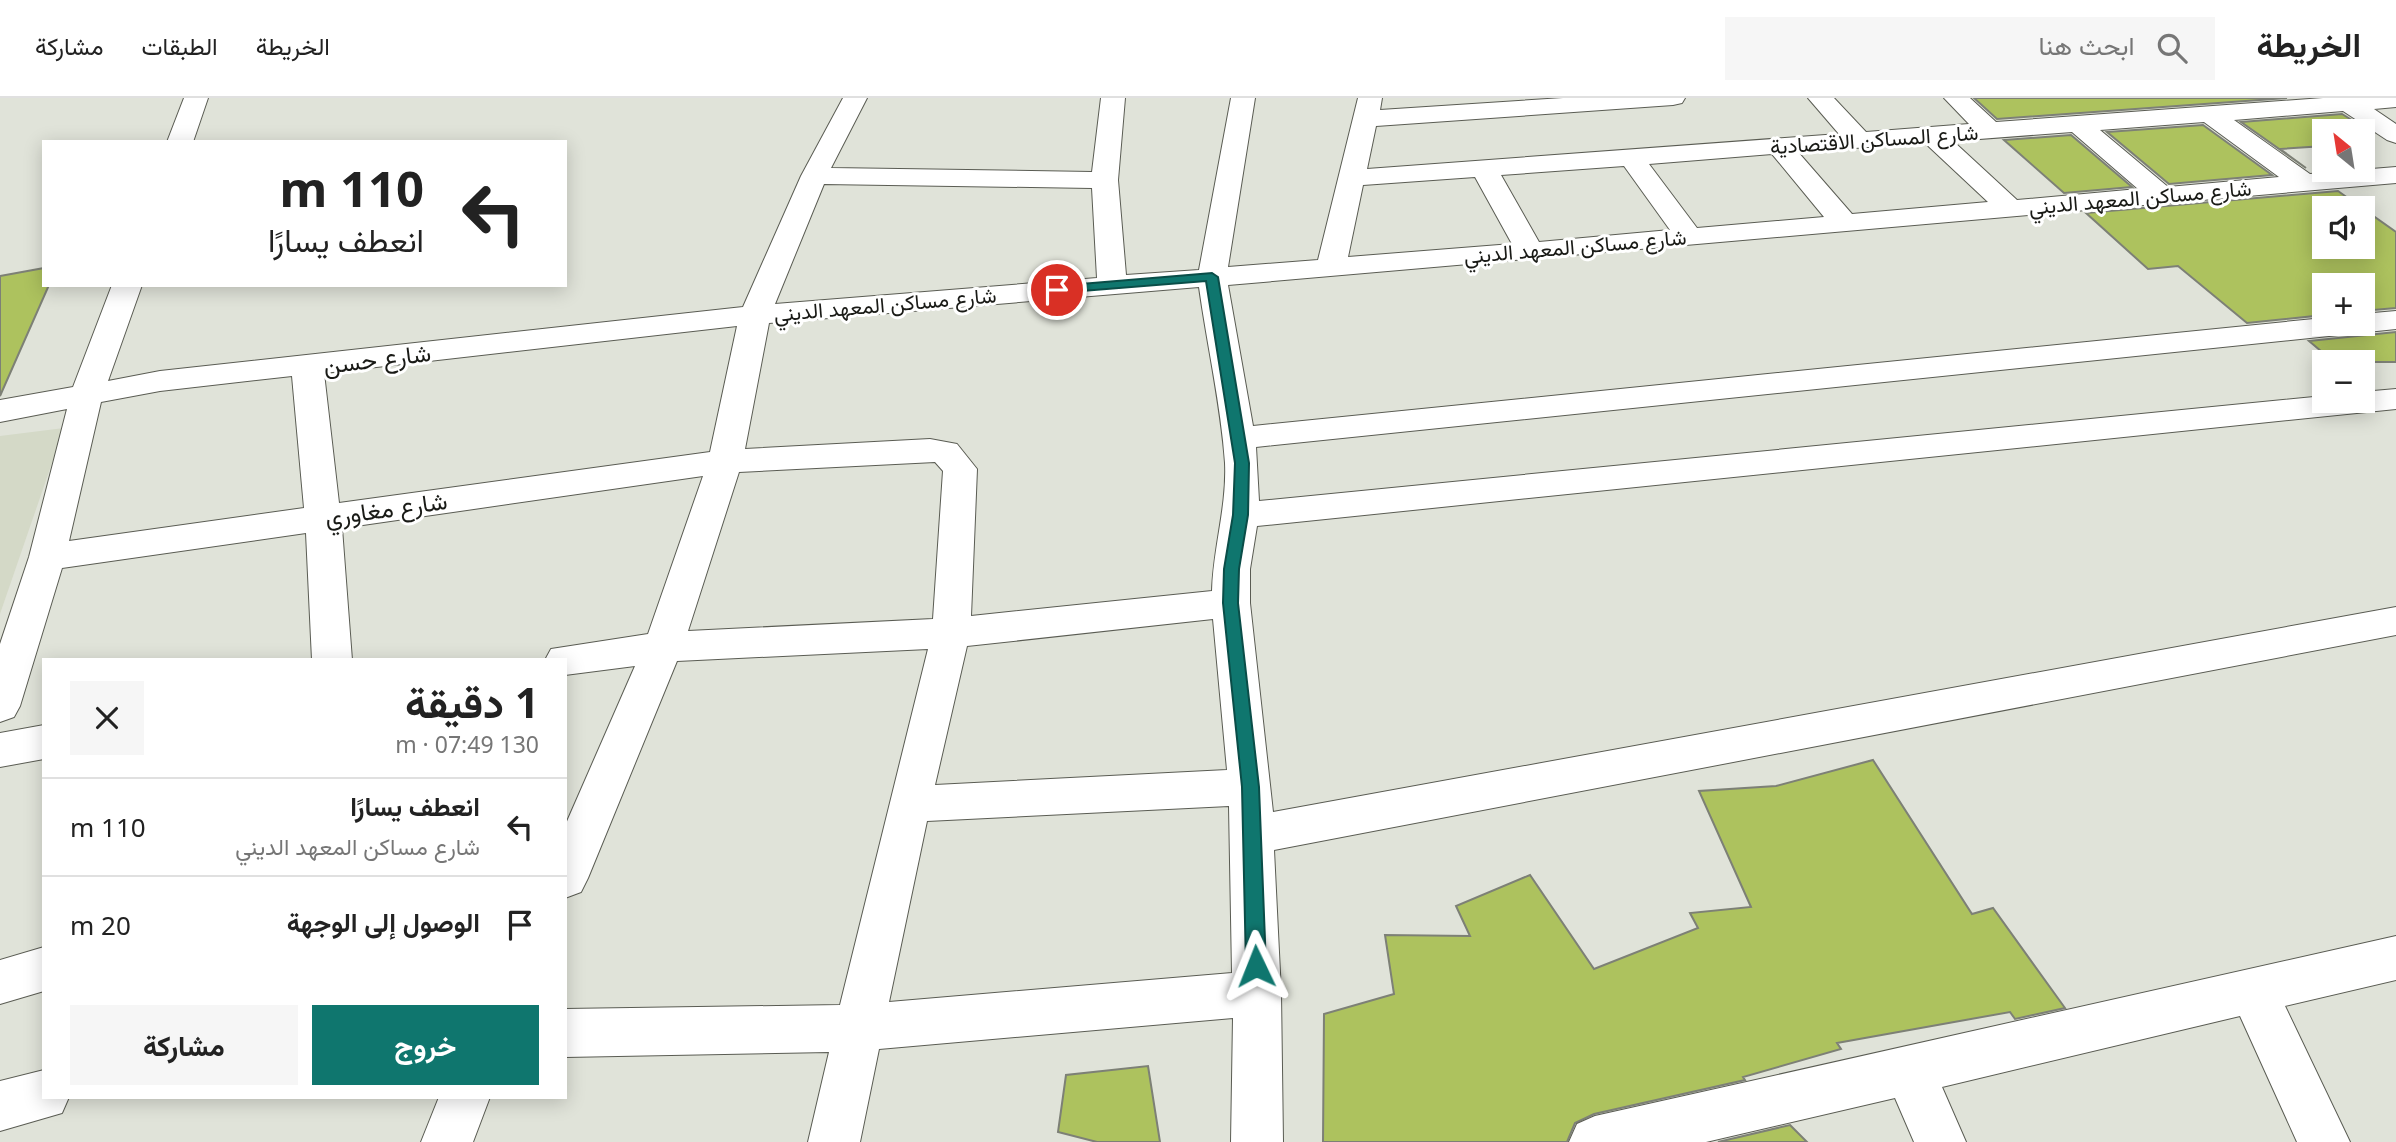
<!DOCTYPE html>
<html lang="ar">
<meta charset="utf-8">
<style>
:root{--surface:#fff;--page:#f6f6f6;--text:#222;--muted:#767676;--line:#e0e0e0;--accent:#0f766e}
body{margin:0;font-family:"Noto Sans",Vazirmatn,sans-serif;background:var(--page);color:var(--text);direction:rtl;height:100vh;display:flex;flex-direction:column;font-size:26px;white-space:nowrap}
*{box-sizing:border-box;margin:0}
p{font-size:23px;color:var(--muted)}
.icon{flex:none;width:38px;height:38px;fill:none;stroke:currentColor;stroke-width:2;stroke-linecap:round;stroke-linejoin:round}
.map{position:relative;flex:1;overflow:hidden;direction:ltr}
.drawer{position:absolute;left:42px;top:560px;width:525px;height:441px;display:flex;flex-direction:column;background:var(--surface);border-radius:0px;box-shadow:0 4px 18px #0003;direction:rtl}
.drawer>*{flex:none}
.top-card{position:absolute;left:42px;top:42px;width:525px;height:147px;border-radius:0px;box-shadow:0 4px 18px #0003;direction:rtl;background:#fff;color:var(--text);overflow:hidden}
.needle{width:46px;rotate:330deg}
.controls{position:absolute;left:2312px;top:21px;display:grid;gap:14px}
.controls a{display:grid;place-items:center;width:63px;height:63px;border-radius:0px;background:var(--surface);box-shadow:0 4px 18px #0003;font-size:35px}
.pin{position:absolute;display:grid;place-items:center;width:60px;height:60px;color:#fff;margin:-30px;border:4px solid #fff;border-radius:50%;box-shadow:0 2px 7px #0007}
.me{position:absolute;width:77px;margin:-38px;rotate:358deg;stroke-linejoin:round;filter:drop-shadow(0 0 5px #0008)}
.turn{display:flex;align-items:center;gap:24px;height:147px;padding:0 28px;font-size:32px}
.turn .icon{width:91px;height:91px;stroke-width:2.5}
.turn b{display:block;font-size:49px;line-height:60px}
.round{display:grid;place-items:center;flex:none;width:74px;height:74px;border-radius:0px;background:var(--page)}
.overview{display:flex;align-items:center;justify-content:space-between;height:119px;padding:0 28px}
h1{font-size:42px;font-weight:700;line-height:52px}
.button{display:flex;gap:14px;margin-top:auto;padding:14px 28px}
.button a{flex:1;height:80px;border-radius:0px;background:var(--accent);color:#fff;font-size:28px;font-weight:700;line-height:80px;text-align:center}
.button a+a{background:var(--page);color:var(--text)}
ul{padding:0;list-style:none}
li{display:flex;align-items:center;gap:21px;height:98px;padding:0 28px;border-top:2px solid var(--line)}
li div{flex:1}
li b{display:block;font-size:26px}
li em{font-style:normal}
header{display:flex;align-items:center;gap:42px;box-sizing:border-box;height:98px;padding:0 35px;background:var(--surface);border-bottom:2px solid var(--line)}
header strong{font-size:33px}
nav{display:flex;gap:38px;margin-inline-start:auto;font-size:24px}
.search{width:490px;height:63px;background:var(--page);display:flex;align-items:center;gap:18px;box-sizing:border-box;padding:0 24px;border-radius:0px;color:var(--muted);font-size:26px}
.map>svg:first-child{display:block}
.built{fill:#d4d9c7}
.building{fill:#adc25e;stroke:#7d8076;stroke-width:2}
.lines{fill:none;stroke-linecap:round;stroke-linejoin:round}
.minor-casing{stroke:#5a5c53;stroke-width:2}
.minor{fill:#fff;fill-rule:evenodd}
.route{fill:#0f766e;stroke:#0a4d48;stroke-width:2}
.labels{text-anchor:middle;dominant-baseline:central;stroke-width:6;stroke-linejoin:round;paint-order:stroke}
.far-street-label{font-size:21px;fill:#191a16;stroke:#fff}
.street-label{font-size:24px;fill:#191a16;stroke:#fff}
</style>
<header>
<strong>الخريطة</strong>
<div class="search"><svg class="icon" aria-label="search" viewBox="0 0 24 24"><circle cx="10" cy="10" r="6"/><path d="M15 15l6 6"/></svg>ابحث هنا</div>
<nav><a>الخريطة</a><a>الطبقات</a><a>مشاركة</a></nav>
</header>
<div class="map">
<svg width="2396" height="1044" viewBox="0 0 2396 1044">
<rect width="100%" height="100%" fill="#e0e3d9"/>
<path class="built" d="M 64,330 L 0,516 L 0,338 Z"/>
<path class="building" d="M 1974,0 L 2287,0 L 1997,21 Z
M 2342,16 L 2355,24 L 2355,33 L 2324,33 L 2324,48 L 2280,51 L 2306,70 L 2241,24 Z
M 2203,27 L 2272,77 L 2169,86 L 2107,34 Z
M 2071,37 L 2132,89 L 2064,95 L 2004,42 Z
M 2338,93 L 2362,110 L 2324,110 L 2324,149 L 2362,149 L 2362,110 L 2396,134 L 2396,210 L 2362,213 L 2362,187 L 2324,187 L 2324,217 L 2247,225 L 2178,168 L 2148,171 L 2086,115 Z
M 44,170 L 44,187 L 49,187 L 0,298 L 0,178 Z
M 2396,234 L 2396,264 L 2334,264 L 2309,243 Z
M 1873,662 L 1972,816 L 1993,810 L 2065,910 L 2015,921 L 2010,914 L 1837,945 L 1841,951 L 1743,979 L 1745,982 L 1594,1016 L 1575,1025 L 1567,1044 L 1323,1044 L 1324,916 L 1394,896 L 1385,837 L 1470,838 L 1456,808 L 1530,777 L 1594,871 L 1698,830 L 1690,815 L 1751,809 L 1699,693 L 1776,688 Z
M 1148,968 L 1160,1044 L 1097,1044 L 1058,1034 L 1066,977 Z
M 1790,1027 L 1807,1044 L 1718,1044 Z"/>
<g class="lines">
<g class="minor-casing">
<path id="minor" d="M 184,0 L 208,0 L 193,44 L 167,44 Z
M 843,0 L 867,0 L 831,70 L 1092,74 L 1101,0 L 1125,0 L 1118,82 L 1126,177 L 1199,172 L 1231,0 L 1255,0 L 1228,169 L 1318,162 L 1358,0 L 1382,0 L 1380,12 L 1563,0 L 1685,0 L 1682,5 L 1673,7 L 1376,28 L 1367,71 L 1839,36 L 1808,0 L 1834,0 L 1866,34 L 1969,26 L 1944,0 L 1970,0 L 1996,24 L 2323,0 L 2396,0 L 2396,9 L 2374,11 L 2396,26 L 2396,45 L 2387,42 L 2343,13 L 2234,22 L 2310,76 L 2396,69 L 2396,85 L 1228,187 L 1253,328 L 2324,220 L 2324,226 L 2362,226 L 2362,216 L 2396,213 L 2396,231 L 1256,349 L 1259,403 L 2324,298 L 2324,303 L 2362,303 L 2362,294 L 2396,291 L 2396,311 L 1257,428 L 1250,471 L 1250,505 L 1273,714 L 2396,509 L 2396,537 L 1274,752 L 1281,895 L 1283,1044 L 1231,1044 L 1233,920 L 879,951 L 860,1044 L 808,1044 L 829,954 L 565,959 L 565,911 L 840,907 L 928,551 L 677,563 L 588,780 L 581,794 L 565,800 L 565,728 L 635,568 L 565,577 L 565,562 L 545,562 L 551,551 L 648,536 L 703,378 L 342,430 L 352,562 L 312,562 L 306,435 L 62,470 L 20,608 L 14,619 L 0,624 L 0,546 L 29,459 L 67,311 L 0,324 L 0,302 L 73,289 L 112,187 L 142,187 L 108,283 L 160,273 L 743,209 L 801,78 ZM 2204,24 L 2279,79 L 2168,89 L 2100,32 ZM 2072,34 L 2138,91 L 2017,102 L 1953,43 ZM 1925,45 L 1988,104 L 1852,116 L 1798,54 ZM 1772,56 L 1824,119 L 1697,130 L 1649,66 ZM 1624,68 L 1670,132 L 1539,144 L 1501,77 ZM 1475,79 L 1512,146 L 1348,159 L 1363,87 ZM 824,86 L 1092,90 L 1097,180 L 775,206 ZM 1199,189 C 1207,247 1221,307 1225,365 C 1227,409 1213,450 1212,493 L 971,518 L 977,371 L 957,346 L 930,341 L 745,351 L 769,225 ZM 737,228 L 710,354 L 339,405 L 324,275 ZM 292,278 L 304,410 L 69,443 L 101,304 L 160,293 ZM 935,364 L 943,373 L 933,521 L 688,533 L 739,374 ZM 1213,521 L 1227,672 L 935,687 L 967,548 ZM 1229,708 L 1232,875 L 889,904 L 927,723 Z
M 44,627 L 44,661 L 0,669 L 0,635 Z
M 2396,838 L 2396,882 L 2285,908 L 2350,1044 L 2297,1044 L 2240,918 L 1942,989 L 1966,1044 L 1914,1044 L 1895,1000 L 1706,1044 L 1569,1044 L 1577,1026 L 1595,1018 Z
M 44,849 L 44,893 L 0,906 L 0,862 Z
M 44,972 L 44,999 L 69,999 L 62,1015 L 0,1033 L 0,983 Z
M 439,999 L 490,999 L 473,1044 L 421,1044 Z"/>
</g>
<use href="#minor" class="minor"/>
</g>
<path class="route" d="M 1212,175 L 1218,179 L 1249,365 L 1248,417 L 1239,471 L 1238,505 L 1259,689 L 1266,868 L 1263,875 L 1256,877 L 1249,875 L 1246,868 L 1242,689 L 1223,505 L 1224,471 L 1233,417 L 1235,365 L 1206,183 L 1057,195 L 1051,192 L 1057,188 Z"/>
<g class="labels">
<g class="far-street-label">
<text transform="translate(1874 41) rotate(-4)">شارع المساكن الاقتصادية</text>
<text transform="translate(2140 99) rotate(-5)">شارع مساكن المعهد الديني</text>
<text transform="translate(1575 148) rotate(-5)">شارع مساكن المعهد الديني</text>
<text transform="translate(885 206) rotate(-5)">شارع مساكن المعهد الديني</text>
</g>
<g class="street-label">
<text transform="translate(377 260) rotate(-7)">شارع حسن</text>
<text transform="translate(386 410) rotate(-8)">شارع مغاوري</text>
</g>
</g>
</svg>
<div class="controls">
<a><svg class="needle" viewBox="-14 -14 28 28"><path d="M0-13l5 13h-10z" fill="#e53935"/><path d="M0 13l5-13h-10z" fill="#767676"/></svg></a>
<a><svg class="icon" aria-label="sound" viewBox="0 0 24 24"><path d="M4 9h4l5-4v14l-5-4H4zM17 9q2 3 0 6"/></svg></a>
<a>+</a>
<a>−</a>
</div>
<div class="pin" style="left:1057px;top:192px;background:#d93025"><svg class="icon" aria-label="arrive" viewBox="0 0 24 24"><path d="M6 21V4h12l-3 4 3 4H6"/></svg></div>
<svg class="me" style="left:1256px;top:868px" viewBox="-20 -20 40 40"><path d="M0-17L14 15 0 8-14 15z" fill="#0f766e" stroke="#fff" stroke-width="4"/></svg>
<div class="top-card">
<div class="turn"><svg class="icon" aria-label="left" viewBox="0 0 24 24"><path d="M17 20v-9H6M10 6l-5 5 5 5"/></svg><div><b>110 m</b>انعطف يسارًا</div></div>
</div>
<section class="drawer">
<div class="overview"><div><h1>1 دقيقة</h1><p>130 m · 07:49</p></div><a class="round"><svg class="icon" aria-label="close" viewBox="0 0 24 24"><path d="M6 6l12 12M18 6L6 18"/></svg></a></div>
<ul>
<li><svg class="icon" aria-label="left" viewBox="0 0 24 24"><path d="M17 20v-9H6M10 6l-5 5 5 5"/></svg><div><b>انعطف يسارًا</b><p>شارع مساكن المعهد الديني</p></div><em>110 m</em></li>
<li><svg class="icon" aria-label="arrive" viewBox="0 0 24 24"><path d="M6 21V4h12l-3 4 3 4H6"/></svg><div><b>الوصول إلى الوجهة</b></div><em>20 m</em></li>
</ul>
<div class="button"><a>خروج</a><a>مشاركة</a></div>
</section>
</div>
